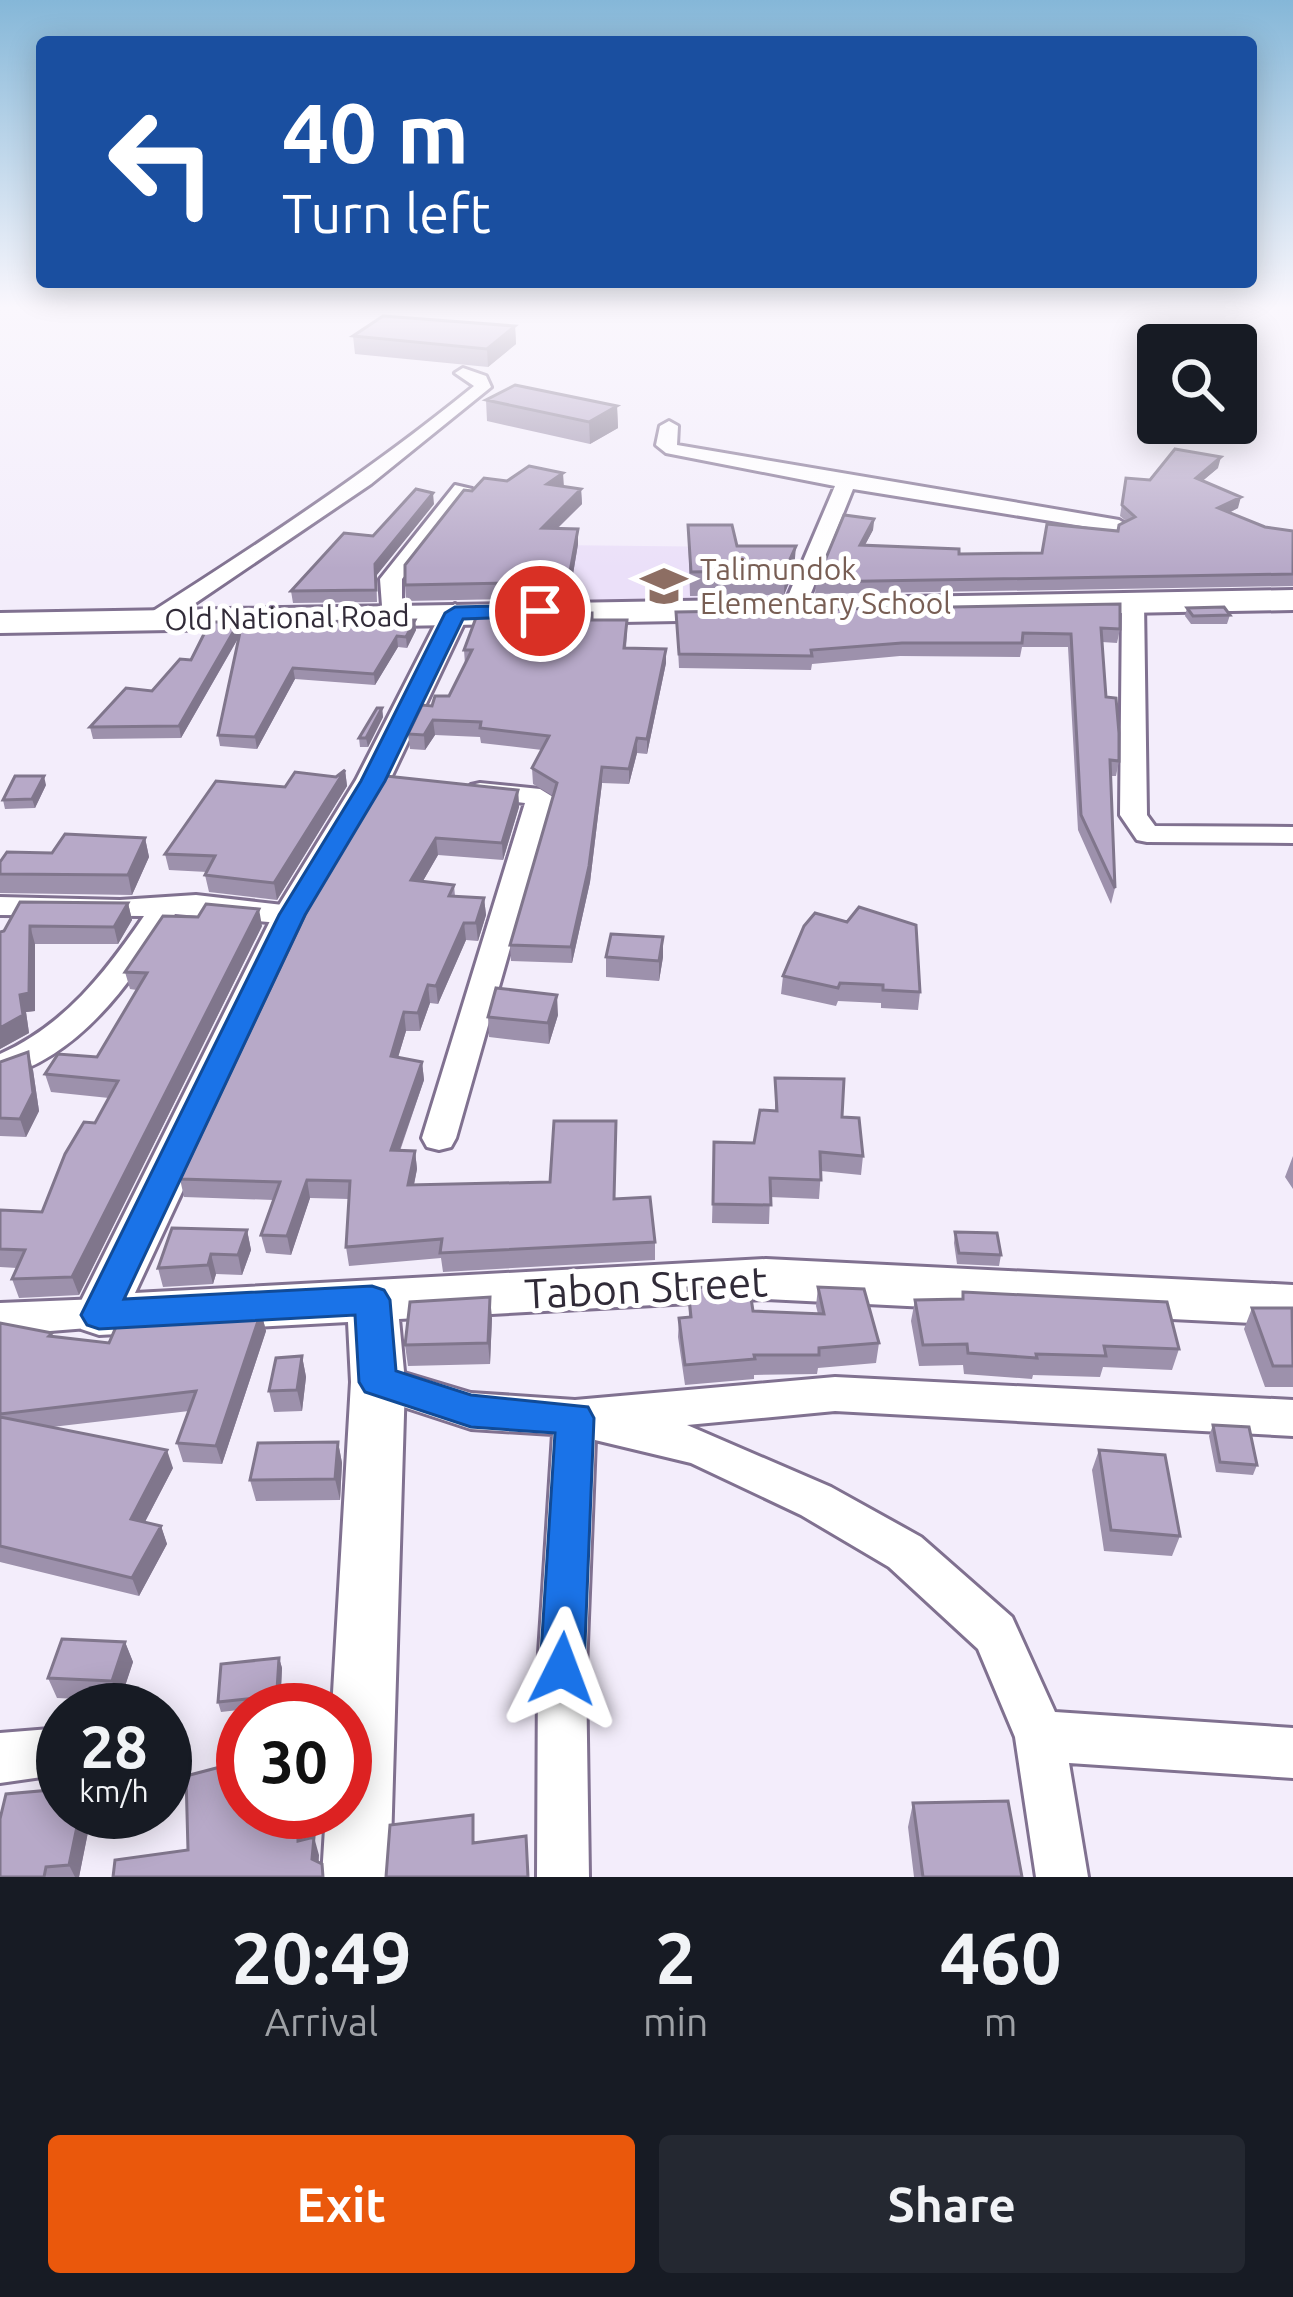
<!DOCTYPE html>
<style>
:root{--surface:#171b24;--page:#242831;--text:#f1f3f6;--muted:#9ea1a6;--accent:#ea580c}
body{margin:0;font-family:Ubuntu,sans-serif;background:var(--page);color:var(--text);height:100vh;display:flex;flex-direction:column;font-size:45px;white-space:nowrap}
*{box-sizing:border-box;margin:0}
p{font-size:39px;color:var(--muted)}
.icon{flex:none;width:66px;height:66px;fill:none;stroke:currentColor;stroke-width:2;stroke-linecap:round;stroke-linejoin:round}
.map{position:relative;height:1877px;overflow:hidden}
.side{display:flex;flex-direction:column;background:var(--surface);flex:1}
.side>*{flex:none}
.guide{position:absolute;left:36px;top:36px;width:1221px;height:252px;border-radius:12px;box-shadow:0 6px 30px #0003;background:#1a4fa0;color:#fff;overflow:hidden}
.tools{position:absolute;left:1137px;top:324px;display:grid;gap:24px}
.tools a{display:grid;place-items:center;width:120px;height:120px;border-radius:12px;background:var(--surface);box-shadow:0 6px 30px #0003;font-size:60px}
.speed{position:absolute;left:36px;top:1683px;display:flex;gap:24px;font-size:60px;font-weight:700;text-align:center}
.speed>*{display:grid;place-content:center;width:156px;height:156px;border-radius:50%;background:var(--surface);box-shadow:0 6px 30px #0003;line-height:1}
.speed small{font-size:30px;font-weight:400}
.speed .limit{border:18px solid #d22;background:#fff;color:#111}
.pin{position:absolute;display:grid;place-items:center;width:102px;height:102px;color:#fff;margin:-51px;border:6px solid #fff;border-radius:50%;box-shadow:0 3px 12px #0007}
.me{position:absolute;width:132px;margin:-66px;rotate:3deg;stroke-linejoin:round;filter:drop-shadow(0 0 9px #0008)}
.turn{display:flex;align-items:center;gap:42px;height:252px;padding:0 48px;font-size:54px}
.turn .icon{width:156px;height:156px;stroke-width:2.5}
.turn b{display:block;font-size:84px;line-height:102px}
.eta{display:flex;justify-content:space-evenly;align-items:center;height:204px;text-align:center}
.eta b{font-size:72px;font-weight:700;line-height:84px}
.primary-button{display:flex;gap:24px;margin-top:auto;padding:24px 48px}
.primary-button a{flex:1;height:138px;border-radius:12px;background:var(--accent);color:#fff;font-size:48px;font-weight:700;line-height:138px;text-align:center}
.primary-button a+a{background:var(--page);color:var(--text)}
.map>svg:first-child{display:block}
.built{fill:#ebe0f9}
.lines{fill:none;stroke-linecap:round;stroke-linejoin:round}
.minor-casing{stroke:#807190;stroke-width:6}
.tertiary-casing{stroke:#807190;stroke-width:6}
.secondary-casing{stroke:#807190;stroke-width:6}
.minor{fill:#fff;fill-rule:evenodd}
.tertiary{fill:#fff;fill-rule:evenodd}
.secondary{fill:#fff;fill-rule:evenodd}
.wall{fill:#9d91ac}
.shaded-wall{fill:#80768c}
.building{fill:#b7a9c8;stroke:#80768c;stroke-width:3}
.route{fill:#1a73e8;stroke:#114b97;stroke-width:3}
.labels{text-anchor:middle;dominant-baseline:central;stroke-width:10;stroke-linejoin:round;paint-order:stroke}
.far-education-label{font-size:30px;fill:#785e54;stroke:#fff;text-anchor:start}
.far-street-label{font-size:30px;fill:#312b38;stroke:#fff}
.near-street-label{font-size:42px;fill:#312b38;stroke:#fff}
</style>
<div class="map">
<svg width="1293" height="1877" viewBox="0 0 1293 1877">
<rect width="100%" height="100%" fill="#f3edfb"/>
<path class="built" d="M 552,545 L 738,547 L 744,567 L 802,570 L 791,601 L 531,601 L 532,562 Z"/>
<g class="lines">
<g class="minor-casing">
<path id="minor" d="M 463,368 L 486,376 L 491,387 L 371,484 L 163,625 L 147,625 L 147,615 C 260,543 371,470 474,386 L 455,373 Z
M 669,421 L 678,426 L 677,445 L 1119,520 L 1129,526 L 1119,532 L 853,489 L 805,608 L 794,615 L 783,608 L 835,486 L 666,453 L 656,445 L 660,426 Z
M 455,485 L 472,489 L 402,579 L 402,614 L 399,619 L 383,619 L 380,579 Z
M 1133,595 L 1144,602 L 1147,815 L 1155,826 L 1293,827 L 1293,843 L 1147,842 L 1137,840 L 1120,815 L 1122,602 Z
M 480,783 L 540,789 L 553,797 L 456,1138 L 451,1147 L 439,1150 L 427,1147 L 422,1138 L 525,803 L 471,797 L 467,791 L 471,785 Z
M 196,895 L 292,906 L 307,915 L 292,924 L 175,914 C 130,982 83,1055 0,1078 L 0,1054 C 65,1025 105,973 144,916 L 0,915 L 0,897 L 120,900 Z
M 99,1299 L 113,1304 L 119,1315 L 113,1326 L 0,1335 L 0,1303 Z
M 378,1365 L 471,1393 L 575,1400 L 835,1377 L 1293,1400 L 1293,1436 L 835,1411 L 687,1425 L 831,1487 L 921,1537 L 1012,1617 L 1055,1712 L 1293,1728 L 1293,1778 L 1069,1763 L 1088,1877 L 1036,1877 L 1015,1737 L 978,1649 L 889,1567 L 801,1515 L 691,1463 L 595,1440 L 586,1669 L 589,1877 L 537,1877 L 538,1669 L 553,1434 L 471,1429 L 364,1394 L 358,1382 L 364,1370 Z
M 50,1729 L 63,1734 L 63,1774 L 0,1783 L 0,1733 Z"/>
</g>
<g class="tertiary-casing">
<path id="tertiary" d="M 455,604 L 469,613 L 390,780 L 311,915 L 135,1293 L 766,1259 L 1293,1285 L 1293,1325 L 766,1299 L 399,1319 L 405,1382 L 390,1877 L 322,1877 L 326,1812 L 345,1812 L 345,1710 L 332,1710 L 351,1382 L 348,1322 L 99,1335 L 81,1329 L 74,1315 L 273,915 L 356,780 L 441,613 Z"/>
</g>
<g class="secondary-casing">
<path id="secondary" d="M 1293,590 L 1293,610 L 0,633 L 0,613 Z"/>
</g>
<use href="#minor" class="minor"/>
<use href="#tertiary" class="tertiary"/>
<use href="#secondary" class="secondary"/>
</g>
<path class="wall" d="M 515,326 L 516,344 L 488,367 L 355,354 L 353,336 Z
M 486,400 L 617,406 L 618,428 L 590,444 L 487,421 Z
M 1218,468 L 1202,481 L 1238,508 L 1229,513 L 1265,527 L 1293,531 L 1293,586 L 815,594 L 816,582 L 874,519 L 873,530 L 865,545 L 959,554 L 1042,553 L 1118,531 L 1126,521 L 1120,516 L 1126,478 L 1150,480 Z
M 564,487 L 581,489 L 582,504 L 558,528 L 578,529 L 578,544 L 569,598 L 406,601 L 405,585 Z
M 434,504 L 376,576 L 377,602 L 293,603 L 291,591 L 373,536 Z
M 688,525 L 794,570 L 784,595 L 690,596 Z
M 1187,608 L 1230,615 L 1227,624 L 1191,624 L 1185,616 Z
M 676,612 L 1120,629 L 1117,643 L 1102,642 L 1106,697 L 1119,761 L 1116,776 L 1110,776 L 1115,888 L 1111,904 L 1078,830 L 1068,647 L 1022,647 L 1020,657 L 900,656 L 812,664 L 811,670 L 679,668 Z
M 415,620 L 416,630 L 407,648 L 398,647 L 375,685 L 295,679 L 257,749 L 220,746 L 218,735 L 239,637 L 181,738 L 93,739 L 90,727 L 152,691 L 241,630 Z
M 592,620 L 627,634 L 626,648 L 666,649 L 666,663 L 647,754 L 637,753 L 629,784 L 602,783 L 590,882 L 572,963 L 511,961 L 510,945 L 553,796 L 533,784 L 532,768 L 542,750 L 481,743 L 480,737 L 435,735 L 425,750 L 410,749 L 408,734 L 432,706 L 449,696 L 465,664 L 464,650 Z
M 382,708 L 383,717 L 368,747 L 360,747 L 359,738 Z
M 345,770 L 347,786 L 277,900 L 209,892 L 205,875 L 207,872 L 169,870 L 165,854 L 285,787 L 336,777 Z
M 46,785 L 35,808 L 5,809 L 3,800 Z
M 518,790 L 519,807 L 503,860 L 438,855 L 423,881 L 454,885 L 455,896 L 484,898 L 486,915 L 478,941 L 466,940 L 438,1004 L 430,1003 L 420,1031 L 406,1031 L 398,1057 L 422,1062 L 424,1080 L 400,1151 L 415,1151 L 417,1169 L 414,1185 L 615,1199 L 655,1242 L 655,1260 L 443,1272 L 441,1258 L 349,1266 L 346,1247 L 349,1199 L 310,1198 L 291,1255 L 266,1253 L 261,1235 L 273,1200 L 184,1197 L 180,1179 L 312,900 Z
M 145,838 L 149,857 L 132,895 L 0,893 L 0,862 Z
M 128,903 L 132,920 L 118,944 L 35,944 L 35,1011 L 26,1012 L 29,1033 L 0,1049 L 0,932 Z
M 262,926 L 79,1295 L 19,1298 L 12,1279 L 17,1268 L 0,1267 L 0,1210 L 42,1212 L 109,1098 L 51,1092 L 45,1074 L 97,1057 L 137,990 L 130,989 L 125,972 Z
M 804,926 L 920,992 L 918,1010 L 881,1008 L 881,1003 L 838,1001 L 836,1006 L 781,994 L 783,976 Z
M 663,937 L 663,957 L 659,981 L 606,977 L 606,957 Z
M 558,1015 L 549,1044 L 489,1037 L 488,1017 Z
M 0,1062 L 33,1070 L 39,1111 L 26,1137 L 0,1136 Z
M 775,1078 L 842,1117 L 863,1156 L 861,1175 L 821,1171 L 819,1199 L 770,1197 L 769,1224 L 712,1223 L 714,1142 L 754,1143 L 775,1111 Z
M 1293,1156 L 1293,1189 L 1285,1177 Z
M 247,1230 L 251,1250 L 242,1275 L 216,1274 L 213,1284 L 163,1287 L 158,1268 Z
M 955,1232 L 1001,1255 L 999,1266 L 957,1264 L 954,1243 Z
M 818,1287 L 879,1343 L 876,1363 L 818,1368 L 817,1374 L 754,1375 L 754,1379 L 685,1385 L 678,1337 L 679,1318 L 689,1317 L 688,1288 L 753,1311 L 818,1314 L 816,1306 Z
M 963,1292 L 1179,1349 L 1172,1370 L 1103,1367 L 1100,1377 L 1033,1375 L 1032,1379 L 964,1374 L 963,1365 L 919,1366 L 911,1321 L 915,1300 L 962,1299 Z
M 1252,1308 L 1293,1312 L 1293,1387 L 1265,1387 L 1244,1329 Z
M 261,1312 L 266,1331 L 222,1464 L 183,1462 L 177,1443 L 189,1411 L 52,1427 L 173,1468 L 145,1522 L 161,1526 L 167,1544 L 139,1596 L 0,1562 L 0,1323 L 52,1333 L 53,1336 L 109,1343 Z
M 492,1318 L 490,1364 L 408,1366 L 405,1345 Z
M 302,1356 L 306,1377 L 302,1411 L 274,1412 L 269,1391 Z
M 1213,1425 L 1257,1465 L 1253,1475 L 1216,1472 L 1209,1436 Z
M 338,1442 L 342,1463 L 340,1500 L 256,1501 L 250,1480 Z
M 1099,1450 L 1180,1536 L 1172,1556 L 1104,1551 L 1092,1470 Z
M 125,1642 L 133,1662 L 120,1701 L 57,1698 L 48,1678 Z
M 279,1658 L 282,1668 L 281,1690 L 305,1707 L 265,1707 L 221,1712 L 218,1702 Z
M 913,1803 L 1022,1877 L 914,1877 L 908,1827 Z
M 92,1812 L 79,1877 L 0,1877 Z"/>
<path class="shaded-wall" d="M 515,326 L 516,344 L 488,367 L 487,349 Z
M 617,406 L 618,428 L 590,444 L 589,422 Z
M 1221,457 L 1218,468 L 1193,489 L 1196,478 Z
M 563,473 L 564,487 L 547,484 Z
M 581,489 L 582,504 L 542,543 L 542,528 Z
M 433,493 L 434,504 L 376,576 L 377,602 L 375,564 Z
M 1241,497 L 1238,508 L 1216,519 L 1218,508 Z
M 874,519 L 873,530 L 859,556 L 860,545 Z
M 578,529 L 578,544 L 569,598 L 568,582 Z
M 796,546 L 794,570 L 784,595 L 785,570 Z
M 415,620 L 416,630 L 407,648 L 406,637 Z
M 239,622 L 241,633 L 181,738 L 179,726 Z
M 397,636 L 398,647 L 375,685 L 374,674 Z
M 666,649 L 666,663 L 647,754 L 647,739 Z
M 293,668 L 295,679 L 257,749 L 255,737 Z
M 382,708 L 383,717 L 368,747 L 366,738 Z
M 433,720 L 435,735 L 425,750 L 424,735 Z
M 637,738 L 637,753 L 629,784 L 629,769 Z
M 602,767 L 602,783 L 590,882 L 572,963 L 571,947 Z
M 345,770 L 347,786 L 277,900 L 274,883 Z
M 44,776 L 46,785 L 35,808 L 32,799 Z
M 518,790 L 519,807 L 503,860 L 502,843 Z
M 145,838 L 149,857 L 132,895 L 128,875 Z
M 436,838 L 438,855 L 413,898 L 411,880 Z
M 484,898 L 486,915 L 478,941 L 476,923 Z
M 128,903 L 132,920 L 118,944 L 114,927 Z
M 259,909 L 262,926 L 79,1295 L 72,1277 Z
M 464,923 L 466,940 L 438,1004 L 436,986 Z
M 30,926 L 35,944 L 35,1011 L 26,1012 L 29,1033 L 0,1049 L 0,1028 L 20,995 Z
M 663,937 L 663,957 L 659,981 L 659,961 Z
M 428,985 L 430,1003 L 420,1031 L 418,1013 Z
M 557,995 L 558,1015 L 549,1044 L 548,1023 Z
M 404,1012 L 406,1031 L 393,1074 L 391,1056 Z
M 28,1052 L 33,1070 L 39,1111 L 26,1137 L 20,1119 Z
M 422,1062 L 424,1080 L 393,1169 L 391,1150 Z
M 415,1151 L 417,1169 L 410,1203 L 408,1185 Z
M 307,1180 L 310,1198 L 291,1255 L 287,1236 Z
M 247,1230 L 251,1250 L 242,1275 L 238,1255 Z
M 211,1254 L 216,1274 L 213,1284 L 208,1265 Z
M 490,1297 L 492,1318 L 490,1364 L 488,1343 Z
M 261,1312 L 266,1331 L 222,1464 L 216,1446 Z
M 302,1356 L 306,1377 L 302,1411 L 297,1390 Z
M 338,1442 L 342,1463 L 340,1500 L 335,1479 Z
M 167,1450 L 173,1468 L 137,1537 L 131,1519 Z
M 161,1526 L 167,1544 L 139,1596 L 132,1578 Z
M 125,1642 L 133,1662 L 120,1701 L 112,1681 Z
M 279,1658 L 282,1668 L 280,1706 L 277,1696 Z
M 300,1688 L 305,1707 L 305,1710 L 299,1710 Z
M 80,1812 L 92,1812 L 79,1877 L 75,1877 L 69,1865 Z
M 297,1812 L 301,1812 L 304,1859 L 298,1841 Z
M 314,1837 L 319,1855 L 318,1877 L 312,1859 Z"/>
<path class="building" d="M 383,316 L 515,326 L 487,349 L 353,336 Z
M 515,385 L 617,406 L 589,422 L 486,400 Z
M 1175,449 L 1221,457 L 1196,478 L 1241,497 L 1218,508 L 1265,527 L 1293,531 L 1293,574 L 816,582 L 844,515 L 874,519 L 860,545 L 959,549 L 959,554 L 1042,553 L 1047,524 L 1118,531 L 1119,525 L 1135,517 L 1122,505 L 1126,478 L 1150,480 Z
M 529,466 L 563,473 L 547,484 L 581,489 L 542,528 L 578,529 L 568,582 L 405,585 L 405,565 L 464,490 L 472,491 L 484,478 L 507,481 Z
M 416,489 L 433,493 L 375,564 L 376,590 L 291,591 L 344,533 L 373,536 Z
M 688,525 L 732,525 L 737,546 L 796,546 L 785,570 L 691,572 Z
M 1120,604 L 1120,629 L 1101,628 L 1106,697 L 1116,698 L 1119,733 L 1119,761 L 1110,760 L 1115,888 L 1081,815 L 1071,634 L 1023,633 L 1022,643 L 902,643 L 811,650 L 812,656 L 679,654 L 676,612 Z
M 1224,607 L 1230,615 L 1193,616 L 1187,608 Z
M 592,613 L 592,620 L 627,620 L 624,648 L 666,649 L 647,739 L 637,738 L 629,769 L 602,767 L 589,866 L 571,947 L 510,945 L 557,783 L 532,768 L 549,736 L 480,728 L 481,722 L 433,720 L 424,735 L 408,734 L 422,705 L 432,706 L 435,696 L 449,696 L 472,650 L 464,650 L 477,615 Z
M 415,620 L 406,637 L 397,636 L 374,674 L 293,668 L 255,737 L 218,735 L 242,623 Z
M 210,622 L 239,622 L 179,726 L 90,727 L 126,688 L 152,691 L 180,659 L 191,660 Z
M 377,708 L 382,708 L 366,738 L 359,738 Z
M 345,770 L 274,883 L 205,875 L 215,856 L 165,854 L 216,781 L 285,787 L 295,772 L 336,777 Z
M 15,776 L 44,776 L 32,799 L 3,800 Z
M 386,776 L 518,790 L 502,843 L 436,838 L 411,880 L 454,885 L 449,896 L 484,898 L 476,923 L 464,923 L 436,986 L 428,985 L 418,1013 L 404,1012 L 391,1056 L 422,1062 L 391,1150 L 415,1151 L 408,1185 L 550,1182 L 554,1121 L 616,1121 L 614,1199 L 650,1197 L 655,1242 L 440,1253 L 442,1239 L 346,1247 L 350,1181 L 307,1180 L 287,1236 L 261,1235 L 280,1182 L 180,1179 L 312,900 Z
M 65,834 L 145,838 L 128,875 L 0,874 L 0,862 L 7,852 L 52,853 Z
M 20,902 L 128,903 L 114,927 L 30,926 L 29,993 L 20,995 L 23,1015 L 0,1028 L 0,932 L 4,931 Z
M 206,904 L 259,909 L 72,1277 L 12,1279 L 25,1250 L 0,1249 L 0,1210 L 42,1212 L 65,1154 L 84,1122 L 95,1123 L 118,1081 L 45,1074 L 58,1054 L 97,1057 L 147,973 L 125,972 L 163,916 L 198,917 Z
M 859,907 L 916,925 L 920,992 L 883,990 L 883,985 L 840,983 L 838,988 L 783,976 L 804,926 L 815,913 L 847,922 Z
M 611,934 L 663,937 L 659,961 L 606,957 Z
M 496,988 L 557,995 L 548,1023 L 488,1017 Z
M 28,1052 L 33,1093 L 20,1119 L 0,1118 L 0,1062 Z
M 775,1078 L 844,1079 L 842,1117 L 859,1118 L 863,1156 L 820,1152 L 821,1180 L 770,1178 L 771,1205 L 713,1204 L 714,1142 L 754,1143 L 760,1110 L 777,1111 Z
M 172,1228 L 247,1230 L 238,1255 L 211,1254 L 208,1265 L 158,1268 Z
M 955,1232 L 997,1233 L 1001,1255 L 959,1253 Z
M 749,1285 L 753,1311 L 824,1314 L 818,1287 L 864,1289 L 879,1343 L 819,1348 L 819,1355 L 754,1355 L 755,1359 L 685,1365 L 679,1318 L 691,1317 L 688,1288 Z
M 963,1292 L 1167,1302 L 1179,1349 L 1104,1346 L 1106,1356 L 1036,1354 L 1037,1358 L 968,1353 L 967,1344 L 923,1345 L 915,1300 L 963,1299 Z
M 490,1297 L 488,1343 L 405,1345 L 410,1302 Z
M 1252,1308 L 1292,1308 L 1293,1366 L 1273,1366 Z
M 261,1312 L 216,1446 L 177,1443 L 196,1391 L 0,1414 L 0,1323 L 52,1333 L 49,1336 L 109,1343 L 119,1320 Z
M 302,1356 L 297,1390 L 269,1391 L 276,1358 Z
M 0,1417 L 167,1450 L 131,1519 L 161,1526 L 132,1578 L 0,1546 Z
M 1213,1425 L 1249,1427 L 1257,1465 L 1220,1462 Z
M 338,1442 L 335,1479 L 250,1480 L 258,1443 Z
M 1099,1450 L 1165,1455 L 1180,1536 L 1111,1530 Z
M 62,1639 L 125,1642 L 112,1681 L 48,1678 Z
M 279,1658 L 277,1690 L 266,1691 L 265,1697 L 218,1702 L 221,1664 Z
M 300,1688 L 299,1710 L 264,1710 L 266,1691 Z
M 243,1761 L 243,1812 L 297,1812 L 298,1841 L 314,1837 L 312,1859 L 322,1864 L 323,1877 L 113,1877 L 115,1860 L 188,1850 L 186,1776 Z
M 63,1789 L 63,1812 L 80,1812 L 69,1865 L 46,1867 L 44,1877 L 0,1877 L 0,1819 L 6,1794 Z
M 1008,1801 L 1022,1877 L 923,1877 L 913,1803 Z
M 473,1815 L 473,1843 L 526,1836 L 528,1877 L 386,1877 L 390,1825 Z"/>
<linearGradient id="sky" x2="0" y2="1"><stop stop-color="#85b7d8"/><stop offset="0.54" stop-color="#faf7fd"/><stop offset="1" stop-color="#faf7fd" stop-opacity="0"/></linearGradient>
<rect width="1293" height="569" fill="url(#sky)"/>
<path class="route" d="M 540,605 L 547,607 L 547,616 L 463,619 L 385,781 L 305,915 L 124,1299 L 372,1286 L 384,1290 L 390,1300 L 396,1371 L 471,1395 L 588,1407 L 594,1418 L 584,1669 L 577,1684 L 562,1690 L 547,1684 L 540,1669 L 555,1433 L 471,1427 L 365,1392 L 359,1382 L 355,1315 L 99,1329 L 87,1325 L 81,1315 L 279,915 L 361,781 L 445,613 L 455,607 Z"/>
<defs>
<g id="school-bare" transform="scale(3.6)"><path d="M0-5L7-2L0 1L-7-2ZM-4 1L0 2.5L4 1V4Q0 6-4 4Z" fill="#8d6e63" stroke="#fff" stroke-width="2.5" paint-order="stroke"/></g>
</defs>
<g fill-rule="evenodd">
<use href="#school-bare" x="664" y="586"/>
</g>
<g class="labels">
<g class="far-education-label">
<text x="700" y="569">Talimundok<tspan x="700" dy="34">Elementary School</tspan></text>
</g>
<g class="far-street-label">
<text transform="translate(287 617) rotate(-1)">Old National Road</text>
</g>
<g class="near-street-label">
<text transform="translate(646 1287) rotate(-3)">Tabon Street</text>
</g>
</g>
</svg>
<div class="tools">
<a><svg class="icon" aria-label="search" viewBox="0 0 24 24"><circle cx="10" cy="10" r="6"/><path d="M15 15l6 6"/></svg></a>
</div>
<div class="speed"><div>28<small>km/h</small></div><div class="limit">30</div></div>
<div class="pin" style="left:540px;top:611px;background:#d93025"><svg class="icon" aria-label="arrive" viewBox="0 0 24 24"><path d="M6 21V4h12l-3 4 3 4H6"/></svg></div>
<svg class="me" style="left:562px;top:1669px" viewBox="-20 -20 40 40"><path d="M0-17L14 15 0 8-14 15z" fill="#1a73e8" stroke="#fff" stroke-width="4"/></svg>
<div class="guide">
<div class="turn"><svg class="icon" aria-label="left" viewBox="0 0 24 24"><path d="M17 20v-9H6M10 6l-5 5 5 5"/></svg><div><b>40 m</b>Turn left</div></div>
</div>
</div>
<section class="side">
<div class="eta">
<div><b>20:49</b><p>Arrival</p></div>
<div><b>2</b><p>min</p></div>
<div><b>460</b><p>m</p></div>
</div>
<div class="primary-button"><a>Exit</a><a>Share</a></div>
</section>
